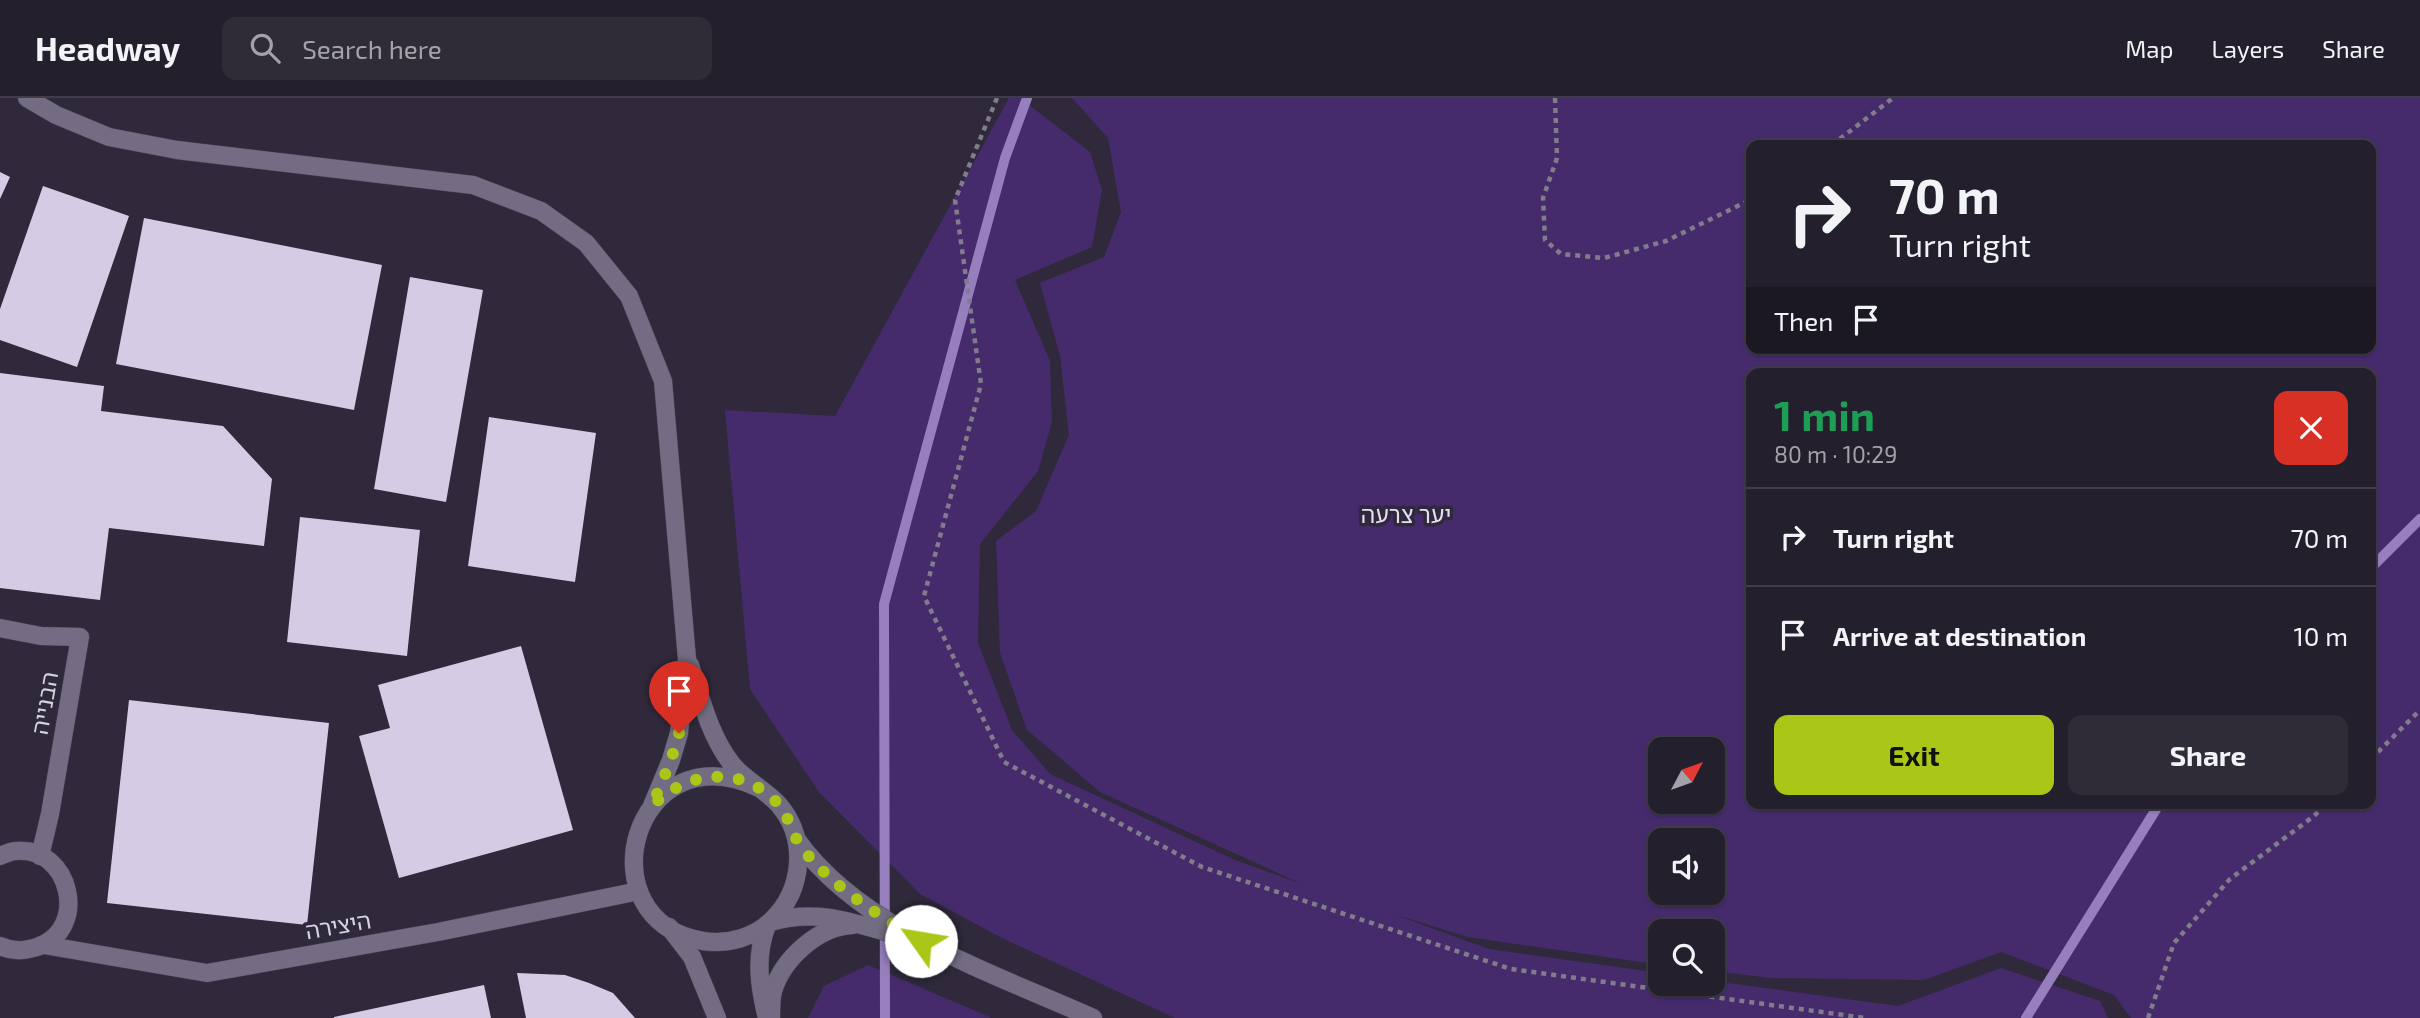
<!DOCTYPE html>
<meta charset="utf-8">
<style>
:root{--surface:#231f2c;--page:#2f2c38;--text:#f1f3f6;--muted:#a3a2a9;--line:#403d48;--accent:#aac717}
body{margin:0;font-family:"Exo 2","Noto Sans Hebrew",sans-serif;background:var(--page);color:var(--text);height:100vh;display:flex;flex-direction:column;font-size:26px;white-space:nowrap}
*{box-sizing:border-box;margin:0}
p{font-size:23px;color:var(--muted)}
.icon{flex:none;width:38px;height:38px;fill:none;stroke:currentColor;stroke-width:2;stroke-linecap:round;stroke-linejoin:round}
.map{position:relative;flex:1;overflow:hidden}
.sheet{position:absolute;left:1746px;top:270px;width:630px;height:441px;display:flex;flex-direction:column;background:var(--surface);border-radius:14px;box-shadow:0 2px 5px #0004,0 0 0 2px var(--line)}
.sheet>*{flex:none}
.hud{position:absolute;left:1746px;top:42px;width:630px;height:214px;border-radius:14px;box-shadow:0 2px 5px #0004,0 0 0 2px var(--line);background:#231f2c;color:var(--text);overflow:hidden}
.needle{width:46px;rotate:49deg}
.tools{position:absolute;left:1648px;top:639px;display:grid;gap:14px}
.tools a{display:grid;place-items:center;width:77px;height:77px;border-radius:14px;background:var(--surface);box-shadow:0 2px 5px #0004,0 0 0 2px var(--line);font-size:35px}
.pin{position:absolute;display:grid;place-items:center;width:60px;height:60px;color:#fff;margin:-72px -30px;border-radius:50% 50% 50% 0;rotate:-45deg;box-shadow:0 0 7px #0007}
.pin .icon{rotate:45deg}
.me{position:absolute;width:77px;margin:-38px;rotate:302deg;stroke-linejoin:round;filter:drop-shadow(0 0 5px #0008)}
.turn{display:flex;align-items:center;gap:24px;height:147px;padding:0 28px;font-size:32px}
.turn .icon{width:91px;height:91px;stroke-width:2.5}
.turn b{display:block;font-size:49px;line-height:60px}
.then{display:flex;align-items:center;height:66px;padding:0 28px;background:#0003;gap:14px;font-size:26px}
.round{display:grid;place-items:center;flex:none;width:74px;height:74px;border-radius:14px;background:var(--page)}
.head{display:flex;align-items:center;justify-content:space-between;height:119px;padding:0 28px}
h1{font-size:42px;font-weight:700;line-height:52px;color:#1e9e55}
.action{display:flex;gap:14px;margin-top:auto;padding:14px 28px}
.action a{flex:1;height:80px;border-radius:14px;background:var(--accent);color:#111;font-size:28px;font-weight:700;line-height:80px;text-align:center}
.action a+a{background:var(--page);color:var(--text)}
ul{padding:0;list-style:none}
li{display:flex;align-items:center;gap:21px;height:98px;padding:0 28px;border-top:2px solid var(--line)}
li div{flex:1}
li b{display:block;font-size:26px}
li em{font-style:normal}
header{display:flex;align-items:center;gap:42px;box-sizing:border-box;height:98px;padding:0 35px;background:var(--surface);border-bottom:2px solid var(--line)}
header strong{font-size:33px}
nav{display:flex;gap:38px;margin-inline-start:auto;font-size:24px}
.search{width:490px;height:63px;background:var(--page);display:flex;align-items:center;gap:18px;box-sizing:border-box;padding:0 24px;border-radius:14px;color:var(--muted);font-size:26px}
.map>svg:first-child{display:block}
.green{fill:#452b6c;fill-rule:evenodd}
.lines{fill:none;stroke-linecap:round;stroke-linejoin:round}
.stream{stroke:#977fbe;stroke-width:10}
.building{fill:#d4cce5}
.minor-casing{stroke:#4c4757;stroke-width:19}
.tertiary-casing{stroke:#4c4757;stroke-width:19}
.path{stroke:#817c8b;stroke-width:4.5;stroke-dasharray:5 5;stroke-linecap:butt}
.minor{stroke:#736c82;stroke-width:18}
.tertiary{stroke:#736c82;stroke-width:18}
.route{stroke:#aac717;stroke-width:12;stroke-dasharray:0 21.6}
.labels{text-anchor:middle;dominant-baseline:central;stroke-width:7;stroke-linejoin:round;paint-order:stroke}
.park-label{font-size:23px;fill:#e5def5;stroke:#2f293b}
.street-label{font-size:23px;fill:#d6d2df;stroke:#2f293b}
</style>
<header>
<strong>Headway</strong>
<div class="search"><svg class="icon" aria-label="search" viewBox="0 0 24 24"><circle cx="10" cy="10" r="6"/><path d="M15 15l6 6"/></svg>Search here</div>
<nav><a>Map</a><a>Layers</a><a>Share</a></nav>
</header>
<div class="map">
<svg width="2420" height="920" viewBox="0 0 2420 920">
<rect width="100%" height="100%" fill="#2f293b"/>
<path class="green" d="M 1009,0 L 1020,0 L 1090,54 L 1102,92 L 1092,149 L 1015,182 L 1050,263 L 1052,324 L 1038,373 L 980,446 L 978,545 L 1012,632 L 1050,676 L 1235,762 L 1302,786 L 1100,694 L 1027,632 L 1000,555 L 996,443 L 1036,413 L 1069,337 L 1060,258 L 1040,185 L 1104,159 L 1121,114 L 1108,40 L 1072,0 L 2420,0 L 2420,920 L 2131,920 L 2114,897 L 2001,854 L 1924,882 L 1771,880 L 1713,873 L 1713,833 L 1661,833 L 1661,867 L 1468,839 L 1393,816 L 1489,851 L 1661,875 L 1661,886 L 1713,886 L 1713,883 L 1898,908 L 2001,870 L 2100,903 L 2108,920 L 1175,920 L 1002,840 L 920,796 L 819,694 L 750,591 L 725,312 L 835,318 ZM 1752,47 L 2371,47 L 2371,250 L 1752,250 ZM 1752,275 L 2371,275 L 2371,705 L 1752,705 ZM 1713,651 L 1713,704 L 1661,704 L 1661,651 ZM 1661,742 L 1713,742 L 1713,794 L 1661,794 Z
M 868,867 L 992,920 L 808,920 L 824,888 Z"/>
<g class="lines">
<path class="stream" d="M 2371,470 L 2420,421
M 885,920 L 884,506 L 1005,60 L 1027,0
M 2026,920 L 2160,705"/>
</g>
<path class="building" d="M 0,74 L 10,79 L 0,101 Z
M 43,88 L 129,118 L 77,269 L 0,242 L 0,211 Z
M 144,120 L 382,167 L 354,312 L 116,266 Z
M 410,179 L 483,192 L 446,404 L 374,391 Z
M 0,275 L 104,288 L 101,313 L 223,328 L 272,381 L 264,448 L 109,430 L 100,502 L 0,490 Z
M 489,319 L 596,335 L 575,484 L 468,468 Z
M 300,419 L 420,432 L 407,558 L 287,544 Z
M 521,548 L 573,732 L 399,780 L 359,638 L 390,630 L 378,587 Z
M 129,602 L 329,625 L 307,827 L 107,805 Z
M 517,875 L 565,877 L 589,885 L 613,895 L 635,920 L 526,920 Z
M 484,887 L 491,920 L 334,920 L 334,919 Z"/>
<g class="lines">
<g class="minor-casing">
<path id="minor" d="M 0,530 L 41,538 L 80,539 L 50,716 L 40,758
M 0,758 C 5,756 11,753 16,753 C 71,748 90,832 37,849 C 24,853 13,854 0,848
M 767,827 C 755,858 759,888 767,920
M 669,829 L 692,859 L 717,920
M 44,847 L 207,875 L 438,834 L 639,793"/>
</g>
<g class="tertiary-casing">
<path id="tertiary" d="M 27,0 L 56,17 L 109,39 L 177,52 L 473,87 L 541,113 L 586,145 L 629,198 L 663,283 L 687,561 L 679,635 L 671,662 L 652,708
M 690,567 C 701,600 709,636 731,665 C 744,682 765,691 779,707 C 808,741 803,792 772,822 C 755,839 728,847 703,843 C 582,823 632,630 759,690
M 797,742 C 861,832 995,876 1093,920
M 770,824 C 819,810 853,825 900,838
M 771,920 C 771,911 771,902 773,893 C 783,860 819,828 853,827"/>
</g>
<path class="path" d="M 997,0 L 955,102 L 981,286 L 924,498 L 1004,664 L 1202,769 L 1511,871 L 1865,920
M 1555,0 L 1557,60 L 1543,100 L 1545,142 L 1561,156 L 1604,160 L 1666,143 L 1752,101
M 1832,47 L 1893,0
M 2371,661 L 2420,612
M 2148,920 L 2174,845 L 2230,781 L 2314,718 L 2327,705"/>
<use href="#minor" class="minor"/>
<use href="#tertiary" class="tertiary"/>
</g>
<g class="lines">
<path class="route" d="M 679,635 L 671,662 L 652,708 C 688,672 744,666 780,708 C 788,719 791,730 797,742 C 802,751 810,760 817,767 C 847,798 885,821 921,843"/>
</g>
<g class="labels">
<g class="park-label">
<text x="1406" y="416">יער צרעה</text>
</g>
<g class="street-label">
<text transform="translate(44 605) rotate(-80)">הבנייה</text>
<text transform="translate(338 827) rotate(-10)">היצירה</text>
</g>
</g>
</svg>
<div class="tools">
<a><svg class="needle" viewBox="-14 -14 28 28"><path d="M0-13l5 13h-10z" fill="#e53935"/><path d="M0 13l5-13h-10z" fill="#a3a2a9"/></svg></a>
<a><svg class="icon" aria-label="sound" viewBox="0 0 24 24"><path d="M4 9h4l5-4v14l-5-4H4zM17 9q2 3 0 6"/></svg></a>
<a><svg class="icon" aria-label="search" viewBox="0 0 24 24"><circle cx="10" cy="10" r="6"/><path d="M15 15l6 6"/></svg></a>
</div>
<div class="pin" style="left:679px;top:635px;background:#d93025"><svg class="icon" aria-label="arrive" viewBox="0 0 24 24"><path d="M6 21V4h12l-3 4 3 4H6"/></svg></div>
<svg class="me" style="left:921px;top:843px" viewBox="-20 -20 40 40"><circle r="19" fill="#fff"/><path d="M0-13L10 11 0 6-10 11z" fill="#aac717"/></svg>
<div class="hud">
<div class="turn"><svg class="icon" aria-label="right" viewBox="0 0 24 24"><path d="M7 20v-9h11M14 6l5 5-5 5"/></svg><div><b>70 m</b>Turn right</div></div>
<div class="then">Then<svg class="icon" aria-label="arrive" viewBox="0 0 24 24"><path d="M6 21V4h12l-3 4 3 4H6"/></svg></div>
</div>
<section class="sheet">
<div class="head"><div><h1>1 min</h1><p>80 m · 10:29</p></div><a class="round" style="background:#d93025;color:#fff"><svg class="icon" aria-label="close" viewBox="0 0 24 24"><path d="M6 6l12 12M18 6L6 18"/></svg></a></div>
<ul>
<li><svg class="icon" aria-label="right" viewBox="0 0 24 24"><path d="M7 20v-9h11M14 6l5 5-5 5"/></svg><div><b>Turn right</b></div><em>70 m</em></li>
<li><svg class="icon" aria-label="arrive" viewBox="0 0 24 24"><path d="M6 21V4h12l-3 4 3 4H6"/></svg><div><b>Arrive at destination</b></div><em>10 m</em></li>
</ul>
<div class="action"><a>Exit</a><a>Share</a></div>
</section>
</div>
